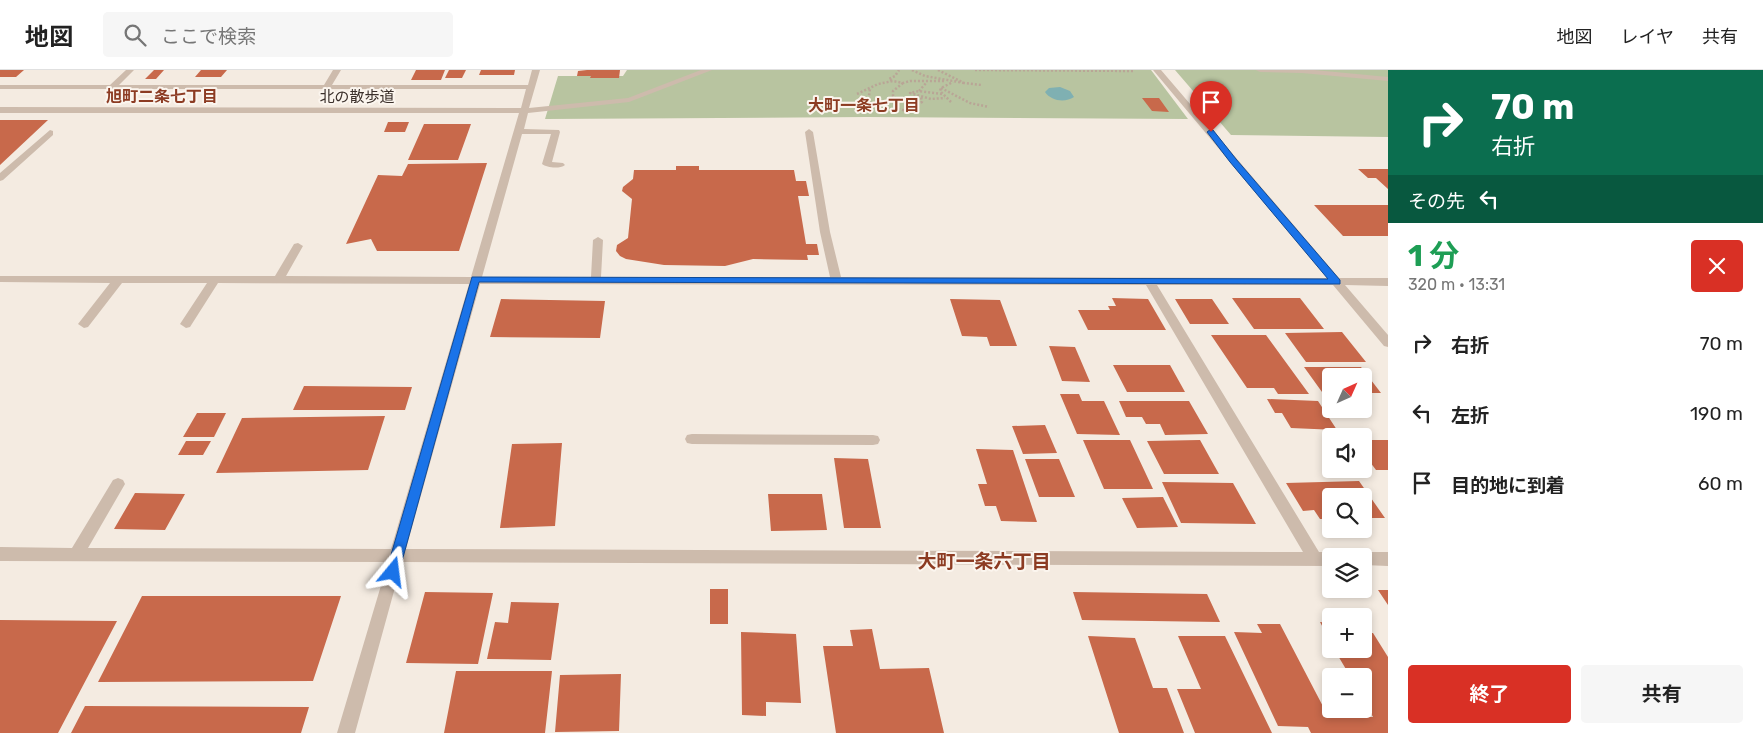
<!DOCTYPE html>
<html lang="ja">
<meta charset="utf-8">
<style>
:root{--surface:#fff;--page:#f6f6f6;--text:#222;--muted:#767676;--line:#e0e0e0;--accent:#d93025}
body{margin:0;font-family:Rubik,"Noto Sans JP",sans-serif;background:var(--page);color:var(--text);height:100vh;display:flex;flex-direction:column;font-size:19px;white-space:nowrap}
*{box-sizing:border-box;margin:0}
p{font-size:16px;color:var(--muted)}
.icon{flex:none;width:28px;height:28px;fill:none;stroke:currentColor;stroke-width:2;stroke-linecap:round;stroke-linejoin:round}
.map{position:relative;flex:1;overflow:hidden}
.panel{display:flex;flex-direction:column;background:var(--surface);width:375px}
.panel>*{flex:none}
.hud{background:#0b6e4f;color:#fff;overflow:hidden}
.needle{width:32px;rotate:45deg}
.fabs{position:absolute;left:1322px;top:298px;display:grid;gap:10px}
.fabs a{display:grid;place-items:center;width:50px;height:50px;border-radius:5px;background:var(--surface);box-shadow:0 2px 8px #0003;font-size:25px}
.pin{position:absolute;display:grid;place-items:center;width:42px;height:42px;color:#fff;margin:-51px -21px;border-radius:50% 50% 50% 0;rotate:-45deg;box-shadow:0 0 5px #0007}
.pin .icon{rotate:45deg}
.me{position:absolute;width:55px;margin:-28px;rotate:16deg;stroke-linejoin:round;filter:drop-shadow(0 0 4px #0008)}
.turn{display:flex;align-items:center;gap:18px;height:105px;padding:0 20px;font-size:22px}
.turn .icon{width:65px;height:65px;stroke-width:2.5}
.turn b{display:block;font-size:35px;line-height:42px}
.then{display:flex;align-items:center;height:48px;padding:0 20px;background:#0003;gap:10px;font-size:19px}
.round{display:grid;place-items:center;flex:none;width:52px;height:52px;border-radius:5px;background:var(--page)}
.summary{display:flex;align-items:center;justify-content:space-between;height:85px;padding:0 20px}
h1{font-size:30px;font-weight:700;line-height:38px;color:#1e9e55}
.primary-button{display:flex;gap:10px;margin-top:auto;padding:10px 20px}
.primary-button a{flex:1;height:58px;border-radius:5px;background:var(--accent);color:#fff;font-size:20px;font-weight:700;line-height:58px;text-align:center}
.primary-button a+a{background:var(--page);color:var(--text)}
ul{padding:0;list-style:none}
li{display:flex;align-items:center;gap:15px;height:70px;padding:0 20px}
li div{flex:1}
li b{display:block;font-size:19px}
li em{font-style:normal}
header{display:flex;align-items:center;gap:30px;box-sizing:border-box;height:70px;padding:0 25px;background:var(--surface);border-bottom:1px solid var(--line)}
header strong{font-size:24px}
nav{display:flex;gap:28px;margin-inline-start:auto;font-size:18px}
.search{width:350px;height:45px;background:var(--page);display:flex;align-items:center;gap:12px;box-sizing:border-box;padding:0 18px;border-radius:5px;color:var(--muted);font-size:19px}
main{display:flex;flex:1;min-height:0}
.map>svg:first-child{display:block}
.green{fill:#b8c4a0}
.water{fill:#7fb0b2}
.building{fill:#c8694b}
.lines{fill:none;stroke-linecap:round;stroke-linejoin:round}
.path{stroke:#b9a596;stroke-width:2.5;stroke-dasharray:2 2;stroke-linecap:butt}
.minor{fill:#cdbbac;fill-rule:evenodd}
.route{fill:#1a73e8;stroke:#114b97}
.labels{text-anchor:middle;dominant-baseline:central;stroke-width:4;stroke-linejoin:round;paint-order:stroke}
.far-street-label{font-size:15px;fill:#3b302b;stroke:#fbf5ee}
.far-neighbourhood-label{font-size:16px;font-weight:bold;fill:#8c3b22;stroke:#fbf5ee}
.neighbourhood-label{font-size:19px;font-weight:bold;fill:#8c3b22;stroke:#fbf5ee}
</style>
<header>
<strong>地図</strong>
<div class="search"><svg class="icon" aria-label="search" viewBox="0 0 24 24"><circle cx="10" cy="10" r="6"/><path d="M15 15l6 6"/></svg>ここで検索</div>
<nav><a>地図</a><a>レイヤ</a><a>共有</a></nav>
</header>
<main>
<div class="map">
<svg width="1388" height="663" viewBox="0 0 1388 663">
<rect width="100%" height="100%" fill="#f4ebe1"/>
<path class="green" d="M 627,0 L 1151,0 L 1188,49 L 867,47 L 545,49 L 558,6 L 623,6 Z
M 1175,0 L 1388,0 L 1388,67 L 1231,65 Z"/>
<path class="water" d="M 1060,17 L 1070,21 L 1074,27 C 1065,33 1051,31 1045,22 L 1049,18 Z"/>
<path class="building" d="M 0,0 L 24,0 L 16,7 L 0,7 Z
M 154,0 L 164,0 L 156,9 L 145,9 Z
M 201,0 L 227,0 L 221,7 L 195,7 Z
M 416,0 L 445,0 L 441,10 L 411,10 Z
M 449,0 L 466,0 L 462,8 L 445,8 Z
M 481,0 L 515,0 L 514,5 L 479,5 Z
M 587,0 L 620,0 L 619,8 L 590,8 L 591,6 L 577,6 L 578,1 Z
M 1142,28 L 1159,28 L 1169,42 L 1152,41 Z
M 0,50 L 48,50 L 0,95 Z
M 388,52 L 409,52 L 405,62 L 384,62 Z
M 424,54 L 471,54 L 458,90 L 408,90 Z
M 487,93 L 459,181 L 377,181 L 371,169 L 346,174 L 378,105 L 402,106 L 408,94 Z
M 676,96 L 699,96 L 699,100 L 794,100 L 796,111 L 806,111 L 809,126 L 798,126 L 806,174 L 817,174 L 819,185 L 807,185 L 808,190 L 753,189 L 725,196 L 664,195 L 626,189 L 620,186 L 616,181 L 617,175 L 628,168 L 632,129 L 622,121 L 623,117 L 633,109 L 634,100 L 676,100 Z
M 1358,99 L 1388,99 L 1388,119 L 1376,108 L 1368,108 Z
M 1314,135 L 1388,135 L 1388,166 L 1343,166 Z
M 1112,228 L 1148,229 L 1166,260 L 1088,260 L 1078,240 L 1110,240 L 1108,236 L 1116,236 Z
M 1232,228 L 1300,228 L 1324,259 L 1254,259 Z
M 501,229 L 605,231 L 600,268 L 490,267 Z
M 950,229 L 1000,230 L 1017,276 L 990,276 L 987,267 L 962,266 Z
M 1175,229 L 1212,229 L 1229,254 L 1190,254 Z
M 1342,262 L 1366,292 L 1306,292 L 1285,263 Z
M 1211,265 L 1266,265 L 1309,324 L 1278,324 L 1274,318 L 1247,318 Z
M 1049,276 L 1075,277 L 1090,312 L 1062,311 Z
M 1113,295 L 1170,295 L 1185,322 L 1127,322 Z
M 1304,297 L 1361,297 L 1381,323 L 1364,323 L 1364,306 L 1331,306 L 1331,322 L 1322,322 Z
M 304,316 L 412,317 L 405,340 L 293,340 Z
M 1060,324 L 1079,324 L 1082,331 L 1104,331 L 1120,365 L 1077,364 Z
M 1267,329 L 1318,331 L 1337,360 L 1291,358 L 1282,343 L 1275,343 Z
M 1119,331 L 1189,331 L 1208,364 L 1165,365 L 1160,354 L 1146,354 L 1142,347 L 1126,347 Z
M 197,343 L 226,343 L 214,367 L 183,367 Z
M 385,346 L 368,400 L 216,403 L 242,348 Z
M 1045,355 L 1057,383 L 1023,384 L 1012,356 Z
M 1083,370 L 1130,370 L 1153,419 L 1104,419 Z
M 1200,370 L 1219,404 L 1164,404 L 1147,371 Z
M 1364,370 L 1388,370 L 1388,400 L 1376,400 L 1364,384 Z
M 186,371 L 211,371 L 203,385 L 178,385 Z
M 562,373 L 555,456 L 500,458 L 512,374 Z
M 976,379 L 1013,380 L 1037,452 L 1001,451 L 996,436 L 985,436 L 978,414 L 987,414 Z
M 834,388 L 868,389 L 881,458 L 844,458 Z
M 1025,389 L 1059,389 L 1075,427 L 1039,427 Z
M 1359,411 L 1385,448 L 1364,448 L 1364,426 L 1331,426 L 1331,449 L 1320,449 L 1314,440 L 1303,441 L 1286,413 Z
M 1162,412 L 1233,413 L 1256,454 L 1181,453 Z
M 135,423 L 185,424 L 165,460 L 114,459 Z
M 768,424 L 822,424 L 827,460 L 771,461 Z
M 1163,427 L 1178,457 L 1137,458 L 1122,428 Z
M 710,519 L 728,519 L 728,554 L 710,554 Z
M 1378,520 L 1388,520 L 1388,535 Z
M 425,522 L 493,523 L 478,594 L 406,593 Z
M 1073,522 L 1207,524 L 1220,552 L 1082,550 Z
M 142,526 L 341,526 L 313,611 L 98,612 Z
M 511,532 L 559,533 L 551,590 L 487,589 L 495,552 L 508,553 Z
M 0,550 L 117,551 L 58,663 L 0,663 Z
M 1320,552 L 1331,553 L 1331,573 Z
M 1257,554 L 1280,554 L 1328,646 L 1373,647 L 1364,631 L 1364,606 L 1350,606 L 1334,579 L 1364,579 L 1364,563 L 1373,563 L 1388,587 L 1388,663 L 1311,663 L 1308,657 L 1278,656 L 1234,562 L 1262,563 Z
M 872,559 L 880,599 L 929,598 L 944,663 L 836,663 L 823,576 L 853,576 L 850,560 Z
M 741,562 L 796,564 L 801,633 L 766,632 L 766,646 L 742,645 Z
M 1088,566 L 1135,568 L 1153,618 L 1167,618 L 1184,663 L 1119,663 Z
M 1178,566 L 1225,566 L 1272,663 L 1195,663 L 1177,619 L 1201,619 Z
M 456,601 L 552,601 L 545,663 L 444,663 Z
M 621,604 L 619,661 L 555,662 L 560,605 Z
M 85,636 L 309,637 L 301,663 L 71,663 Z"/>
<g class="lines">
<path class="path" d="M 912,0 L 925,6 L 964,13
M 938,0 L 964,13 L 982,15
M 975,0 L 1135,1
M 892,11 L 889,9 L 895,6 L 899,0
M 903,13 L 893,21 L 893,26 L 898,30 L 894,34 L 899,39 L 910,42 L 911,37 L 922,32 L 921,27
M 941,18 L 970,33 L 989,37
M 919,21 L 927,12
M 857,24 L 878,14 L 893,11 L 903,13 L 910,11 L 945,11
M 942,24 L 919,21 L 910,23 L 931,29 L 945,28
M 951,32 L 940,21 L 941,18 L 953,12
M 861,38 L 868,32 L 870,19"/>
<path class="minor" d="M 126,0 L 134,0 L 119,15 L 324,15 L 333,0 L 341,0 L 332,15 L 528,15 L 532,0 L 540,0 L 529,38 L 628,28 L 701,0 L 712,0 L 629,32 L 528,43 L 524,59 L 559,60 L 560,62 L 552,92 L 563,93 L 565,95 C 560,99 547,98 542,94 L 551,64 L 522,64 L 482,207 L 591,207 L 593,170 L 598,167 L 603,170 L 601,207 L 830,207 L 820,162 L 805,62 L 809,59 L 813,62 L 830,162 L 841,207 L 1327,208 L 1153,0 L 1161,0 L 1339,208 L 1388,208 L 1388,216 L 1345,215 L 1388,265 L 1388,277 L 1384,276 L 1333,215 L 1157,215 L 1319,482 L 1331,482 L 1337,486 L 1331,486 L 1331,496 L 402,492 L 355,663 L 337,663 L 388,492 L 0,491 L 0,477 L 72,478 L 113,410 L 118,408 L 123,410 L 125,414 L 88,478 L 391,479 L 469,214 L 218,213 L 190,257 L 186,258 L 180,254 L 207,213 L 122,213 L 88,257 L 84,258 L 78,254 L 110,213 L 0,212 L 0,206 L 275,206 L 294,174 L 298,173 L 303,176 L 286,206 L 471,207 L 519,43 L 0,43 L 0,37 L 521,38 L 526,19 L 0,19 L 0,15 L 110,15 ZM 480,214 L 1146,215 L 1303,482 L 406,479 Z
M 1256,0 L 1314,0 L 1388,7 L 1388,11 L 1302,3 L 1260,2 Z
M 50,60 L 53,61 L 53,65 L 3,110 L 0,111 L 0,103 Z
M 692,364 L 873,365 L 878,366 L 880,370 L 878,374 L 873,375 L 692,374 L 687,373 L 685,369 L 687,365 Z
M 1364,482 L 1388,482 L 1388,496 L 1364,495 L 1364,486 L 1358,486 Z"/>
</g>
<path class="route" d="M 1211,59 L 1213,60 L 1236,89 L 1340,210 L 1340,214 L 479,212 L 399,502 L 397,507 L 393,509 L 388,507 L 386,502 L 472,207 L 1328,209 L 1230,92 L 1207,62 Z"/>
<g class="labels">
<g class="far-street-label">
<text x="357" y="27">北の散歩道</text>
</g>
<g class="far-neighbourhood-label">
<text x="162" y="26">旭町二条七丁目</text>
<text x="864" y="35">大町一条七丁目</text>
</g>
<g class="neighbourhood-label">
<text x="984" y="491">大町一条六丁目</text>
</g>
</g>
</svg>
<div class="fabs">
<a><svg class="needle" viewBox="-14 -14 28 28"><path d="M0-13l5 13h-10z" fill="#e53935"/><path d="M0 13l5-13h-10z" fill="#767676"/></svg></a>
<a><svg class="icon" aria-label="sound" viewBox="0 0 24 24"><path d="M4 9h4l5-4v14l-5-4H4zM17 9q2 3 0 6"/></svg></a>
<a><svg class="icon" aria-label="search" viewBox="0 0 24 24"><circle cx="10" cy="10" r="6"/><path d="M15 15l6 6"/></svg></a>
<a><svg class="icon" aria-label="layers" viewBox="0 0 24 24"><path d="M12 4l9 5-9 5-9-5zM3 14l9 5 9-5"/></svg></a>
<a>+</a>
<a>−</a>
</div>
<div class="pin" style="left:1211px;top:62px;background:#d93025"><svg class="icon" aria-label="arrive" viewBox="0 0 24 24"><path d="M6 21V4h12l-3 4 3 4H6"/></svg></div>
<svg class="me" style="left:393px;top:502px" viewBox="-20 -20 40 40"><path d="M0-17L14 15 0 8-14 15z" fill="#1a73e8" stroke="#fff" stroke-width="4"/></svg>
</div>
<section class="panel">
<div class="hud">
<div class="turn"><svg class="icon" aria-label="right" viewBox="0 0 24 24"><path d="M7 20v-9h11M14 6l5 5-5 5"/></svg><div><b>70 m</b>右折</div></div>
<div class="then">その先<svg class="icon" aria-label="left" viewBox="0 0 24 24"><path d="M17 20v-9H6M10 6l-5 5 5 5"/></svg></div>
</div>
<div class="summary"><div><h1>1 分</h1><p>320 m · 13:31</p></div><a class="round" style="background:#d93025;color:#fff"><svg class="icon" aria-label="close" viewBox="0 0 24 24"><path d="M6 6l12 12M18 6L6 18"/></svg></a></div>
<ul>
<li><svg class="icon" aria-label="right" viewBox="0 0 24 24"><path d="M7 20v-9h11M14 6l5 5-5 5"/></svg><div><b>右折</b></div><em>70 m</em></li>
<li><svg class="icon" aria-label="left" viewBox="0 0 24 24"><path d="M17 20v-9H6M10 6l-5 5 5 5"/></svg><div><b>左折</b></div><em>190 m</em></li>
<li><svg class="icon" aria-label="arrive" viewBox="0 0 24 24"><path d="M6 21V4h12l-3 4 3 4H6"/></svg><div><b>目的地に到着</b></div><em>60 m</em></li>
</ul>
<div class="primary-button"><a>終了</a><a>共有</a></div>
</section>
</main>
